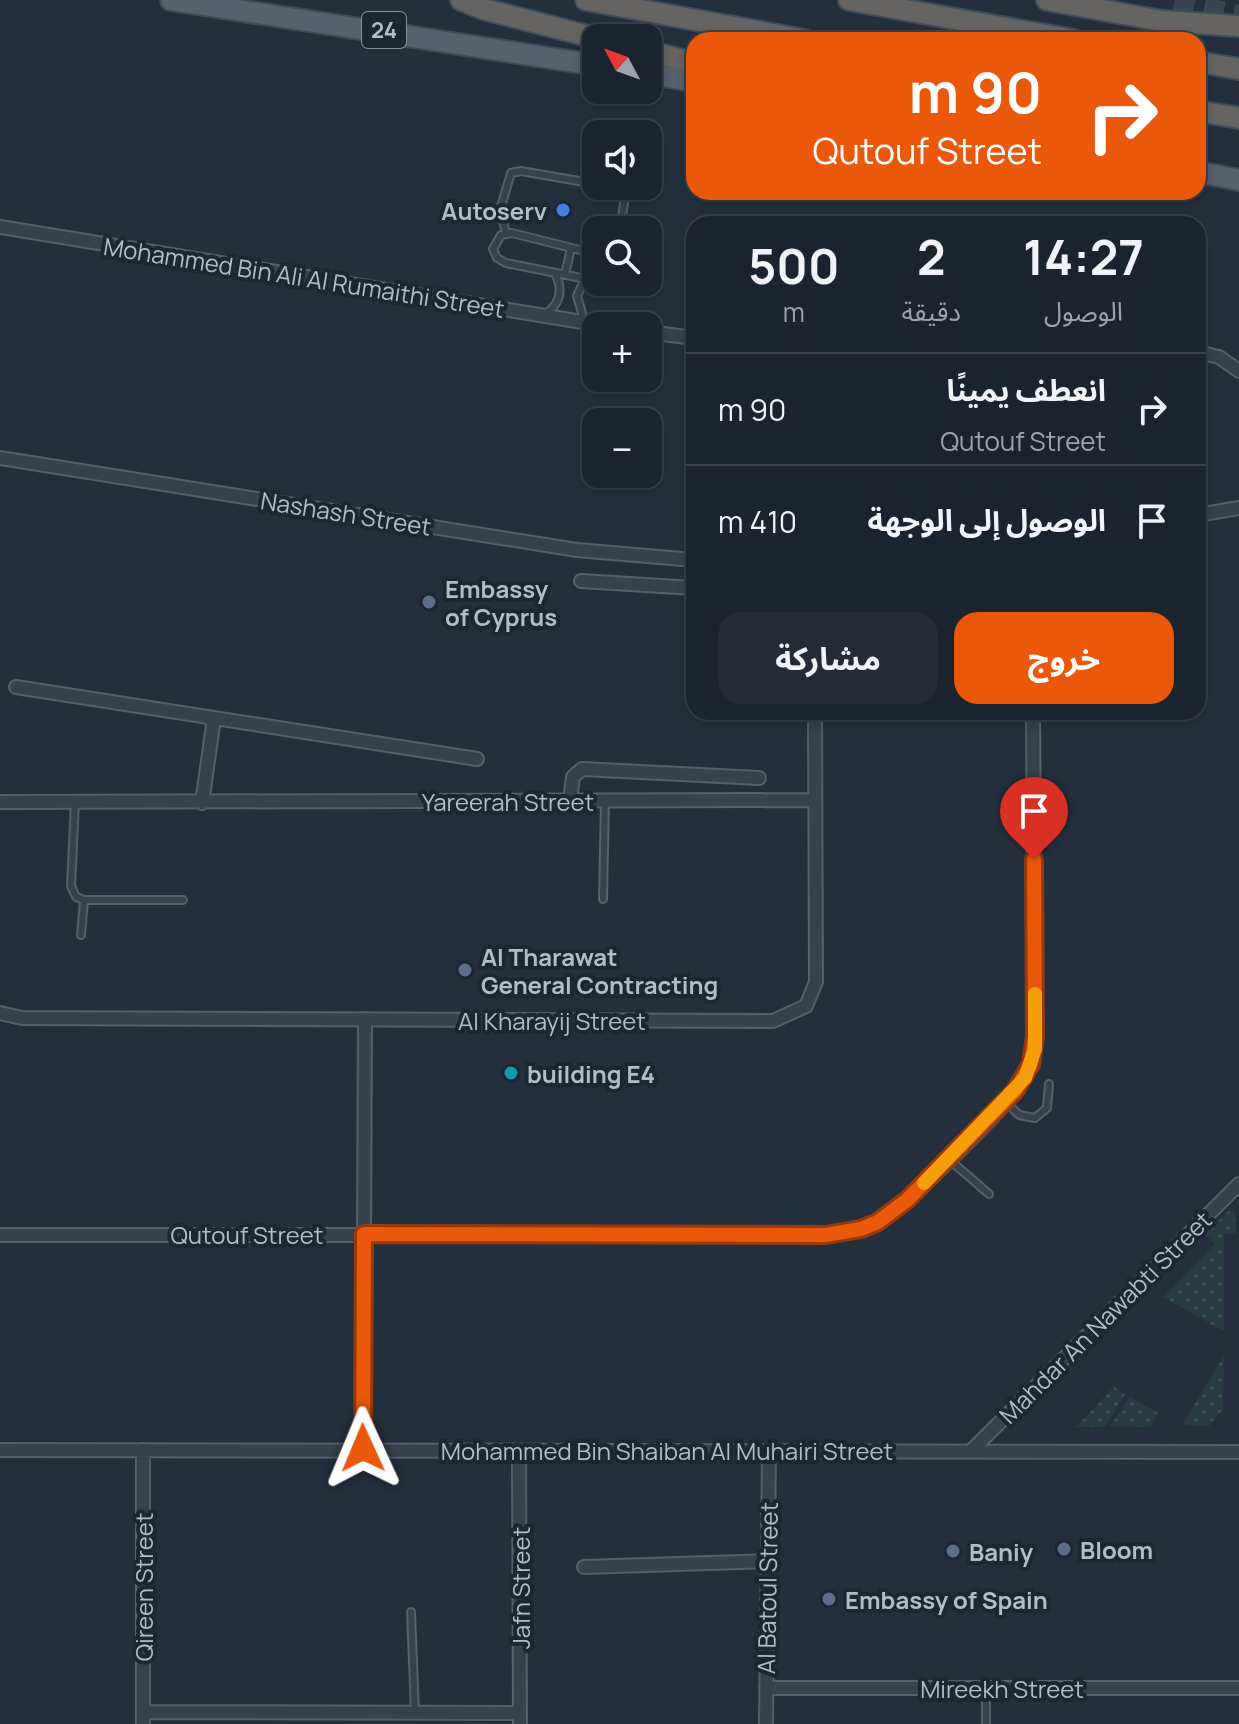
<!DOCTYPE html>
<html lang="ar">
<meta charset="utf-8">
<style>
:root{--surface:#1b232e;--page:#242b36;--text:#f1f3f6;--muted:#a0a4aa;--line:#39404a;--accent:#ea580c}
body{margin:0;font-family:Manrope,"Noto Sans Arabic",sans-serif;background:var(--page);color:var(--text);direction:rtl;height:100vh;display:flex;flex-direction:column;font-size:30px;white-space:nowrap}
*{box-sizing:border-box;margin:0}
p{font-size:26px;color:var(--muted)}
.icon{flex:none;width:44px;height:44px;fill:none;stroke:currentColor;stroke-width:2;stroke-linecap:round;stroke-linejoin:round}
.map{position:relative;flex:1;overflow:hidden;direction:ltr}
.panel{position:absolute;left:686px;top:216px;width:520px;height:504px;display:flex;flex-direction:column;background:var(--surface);border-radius:24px;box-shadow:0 4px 12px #0003,0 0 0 2px var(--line);direction:rtl}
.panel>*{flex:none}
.top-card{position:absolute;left:686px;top:32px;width:520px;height:168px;border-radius:24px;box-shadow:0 4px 12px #0003,0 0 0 2px var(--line);direction:rtl;background:#ea580c;color:#fff;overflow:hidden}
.needle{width:52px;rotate:311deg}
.fabs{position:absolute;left:582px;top:24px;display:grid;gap:16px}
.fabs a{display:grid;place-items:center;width:80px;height:80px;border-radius:16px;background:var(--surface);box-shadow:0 4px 12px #0003,0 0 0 2px var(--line);font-size:40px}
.pin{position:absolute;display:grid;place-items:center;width:68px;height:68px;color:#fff;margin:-82px -34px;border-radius:50% 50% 50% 0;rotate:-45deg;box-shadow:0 0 8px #0007}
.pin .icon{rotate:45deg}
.me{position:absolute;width:88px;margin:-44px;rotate:359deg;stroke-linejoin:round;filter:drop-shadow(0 0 6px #0008)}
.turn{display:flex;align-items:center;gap:28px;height:168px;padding:0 32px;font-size:36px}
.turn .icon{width:104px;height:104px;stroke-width:2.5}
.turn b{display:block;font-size:56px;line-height:68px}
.eta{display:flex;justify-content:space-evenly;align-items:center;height:136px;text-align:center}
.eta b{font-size:48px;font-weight:700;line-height:56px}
.primary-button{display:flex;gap:16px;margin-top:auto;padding:16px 32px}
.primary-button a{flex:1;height:92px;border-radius:24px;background:var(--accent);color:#fff;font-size:32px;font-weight:700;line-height:92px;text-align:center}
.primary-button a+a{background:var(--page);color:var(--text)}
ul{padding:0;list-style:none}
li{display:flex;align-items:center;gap:24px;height:112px;padding:0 32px;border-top:2px solid var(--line)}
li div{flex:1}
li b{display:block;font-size:30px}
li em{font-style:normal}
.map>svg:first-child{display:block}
.grass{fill:url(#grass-dots)}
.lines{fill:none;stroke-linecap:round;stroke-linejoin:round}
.trunk-tunnel{stroke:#3a4453;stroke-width:20;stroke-dasharray:20 10;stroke-linecap:butt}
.service-casing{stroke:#565f6c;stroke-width:10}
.minor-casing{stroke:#565f6c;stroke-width:16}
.primary-casing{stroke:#414a57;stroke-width:24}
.trunk-casing{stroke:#434c59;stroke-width:24}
.service{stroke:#38414e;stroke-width:6}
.minor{stroke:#38414e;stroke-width:12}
.primary{stroke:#56606e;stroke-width:20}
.trunk{stroke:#656462;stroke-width:20}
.route-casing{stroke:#983908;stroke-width:20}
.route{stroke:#ea580c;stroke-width:14}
.slow{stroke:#f59e0b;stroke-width:14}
.shop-dot{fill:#3f7fe0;stroke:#1d2633;stroke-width:3}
.service-dot{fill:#5c6f8a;stroke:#1d2633;stroke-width:3}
.culture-dot{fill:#0f9aa8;stroke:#1d2633;stroke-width:3}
.labels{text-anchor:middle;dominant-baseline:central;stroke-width:8;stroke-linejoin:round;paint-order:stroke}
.shield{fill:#1d2633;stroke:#878f9c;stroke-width:2}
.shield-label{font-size:22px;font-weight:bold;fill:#b4bcc9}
.poi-label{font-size:24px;font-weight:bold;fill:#b4bcc9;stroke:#1d2633;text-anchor:start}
.street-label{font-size:24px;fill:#b4bcc9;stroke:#1d2633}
</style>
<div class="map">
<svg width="1239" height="1724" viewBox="0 0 1239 1724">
<defs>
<pattern id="grass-dots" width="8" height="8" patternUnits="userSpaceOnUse" patternTransform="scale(2)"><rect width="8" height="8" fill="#263c3f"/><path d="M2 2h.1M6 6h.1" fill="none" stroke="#435659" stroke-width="1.8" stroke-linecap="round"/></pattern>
</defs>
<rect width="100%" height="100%" fill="#242f3e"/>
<path class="grass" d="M 1229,1211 L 1234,1211 L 1237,1233 L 1224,1234 L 1224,1331 L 1163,1297 L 1215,1244 L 1205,1234 Z
M 1224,1356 L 1223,1409 L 1209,1426 L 1182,1425 Z
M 1114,1387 L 1125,1394 L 1105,1427 L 1076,1427 Z
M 1130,1397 L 1158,1413 L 1150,1427 L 1110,1426 Z"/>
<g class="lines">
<path class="trunk-tunnel" d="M 1175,0 L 1239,15"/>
<g class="service-casing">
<path id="service" d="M 606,186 L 619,189 L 625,196 L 620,230
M 506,233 L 500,210 L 511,173 L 521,171 L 596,184
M 596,254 L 512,233 L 501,235 L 493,249 L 497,258 L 506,263 L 596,281
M 565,275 L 571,248
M 601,282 L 624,287 L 633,282
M 545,314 C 561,304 563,289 555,273
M 584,320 L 577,296 L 585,279
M 75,802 L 71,886 L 76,897 L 84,900 L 183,900
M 603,899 L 605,801
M 81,935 L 84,900
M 1005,1101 L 1019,1115 L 1035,1118 L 1047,1108 L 1049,1084
M 951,1161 L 989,1194
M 411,1612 L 415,1712
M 986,1724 L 986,1688"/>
</g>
<g class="minor-casing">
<path id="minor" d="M 0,227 L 607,326
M 648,332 L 694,338
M 1198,352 L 1219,357 L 1239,371
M 0,458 L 577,550 L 694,560
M 1198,515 L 1239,508
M 581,581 L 694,588
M 16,687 L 477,759
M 570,801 L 573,777 L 582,769 L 759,778
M 0,802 L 814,800
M 202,803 L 214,718
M 0,1013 L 22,1018 L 773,1021 L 806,1006 L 816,982 L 815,712
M 0,1235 L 825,1235 C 844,1233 862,1231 879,1221 C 906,1206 1009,1105 1025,1078 C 1033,1065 1034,1051 1035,1036 L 1033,712
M 363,1448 L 365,1019
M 0,1450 L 1239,1452
M 143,1450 L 143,1724
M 519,1451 L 520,1724
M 971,1451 L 1239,1184
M 584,1567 L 768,1561
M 766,1688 L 1239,1688
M 144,1712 L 520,1713
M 766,1724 L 769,1452"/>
</g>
<g class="primary-casing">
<path id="primary" d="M 171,0 L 596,65
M 648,74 L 694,81
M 1198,172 L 1239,180"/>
</g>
<g class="trunk-casing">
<path id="trunk" d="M 461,0 L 483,9 L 596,38
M 586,0 L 805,40
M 849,0 L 1074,40
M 1047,0 L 1162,21 L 1239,26
M 648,51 L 694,63
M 1198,62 L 1239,69
M 1198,111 L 1239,118"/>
</g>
<use href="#service" class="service"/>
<use href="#minor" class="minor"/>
<use href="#primary" class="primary"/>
<use href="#trunk" class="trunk"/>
</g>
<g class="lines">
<g class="route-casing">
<path id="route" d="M 363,1448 L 364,1234 L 825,1235 L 861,1229 L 878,1222 L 907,1200 L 1015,1091 L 1031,1064 L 1035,1036 L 1034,859"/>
</g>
<use href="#route" class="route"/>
<path class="slow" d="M 924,1183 L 1025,1078 L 1035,1049 L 1035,994"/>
</g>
<circle class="shop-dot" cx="563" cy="210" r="8"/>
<g class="service-dot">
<circle cx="429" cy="602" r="8"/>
<circle cx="465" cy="970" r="8"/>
<circle cx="1064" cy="1549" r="8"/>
<circle cx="953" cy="1551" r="8"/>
<circle cx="829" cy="1599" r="8"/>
</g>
<circle class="culture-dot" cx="511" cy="1073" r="8"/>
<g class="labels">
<rect class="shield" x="362" y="12" width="44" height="36" rx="6"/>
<g class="shield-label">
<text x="384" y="30">24</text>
</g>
<g class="poi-label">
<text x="547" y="210" text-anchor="end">Autoserv</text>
<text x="445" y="588">Embassy<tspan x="445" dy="28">of Cyprus</tspan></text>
<text x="481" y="956">Al Tharawat<tspan x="481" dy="28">General Contracting</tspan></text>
<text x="527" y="1073">building E4</text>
<text x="1080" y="1549">Bloom</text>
<text x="969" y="1551">Baniy</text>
<text x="845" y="1599">Embassy of Spain</text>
</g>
<g class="street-label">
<text transform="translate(304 277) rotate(9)">Mohammed Bin Ali Al Rumaithi Street</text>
<text transform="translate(346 513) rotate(9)">Nashash Street</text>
<text x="508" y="801">Yareerah Street</text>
<text x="552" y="1020">Al Kharayij Street</text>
<text x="247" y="1234">Qutouf Street</text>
<text transform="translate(1105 1317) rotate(-45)">Mahdar An Nawabti Street</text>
<text x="667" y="1450">Mohammed Bin Shaiban Al Muhairi Street</text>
<text transform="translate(143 1587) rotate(-90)">Qireen Street</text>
<text transform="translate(520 1588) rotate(-90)">Jafn Street</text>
<text transform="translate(767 1588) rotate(-89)">Al Batoul Street</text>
<text x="1002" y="1688">Mireekh Street</text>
</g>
</g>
</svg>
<div class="fabs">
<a><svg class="needle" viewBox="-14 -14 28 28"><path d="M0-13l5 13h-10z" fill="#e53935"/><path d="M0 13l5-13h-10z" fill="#a0a4aa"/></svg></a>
<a><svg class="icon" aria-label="sound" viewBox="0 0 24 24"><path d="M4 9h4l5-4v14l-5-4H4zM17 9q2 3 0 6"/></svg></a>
<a><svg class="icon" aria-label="search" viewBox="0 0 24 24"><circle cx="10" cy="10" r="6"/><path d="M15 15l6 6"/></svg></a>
<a>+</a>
<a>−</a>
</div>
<div class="pin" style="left:1034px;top:859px;background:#d93025"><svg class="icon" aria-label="arrive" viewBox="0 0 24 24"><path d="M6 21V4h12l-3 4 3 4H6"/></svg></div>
<svg class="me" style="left:363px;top:1448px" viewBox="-20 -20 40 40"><path d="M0-17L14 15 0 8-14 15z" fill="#ea580c" stroke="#fff" stroke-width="4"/></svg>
<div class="top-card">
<div class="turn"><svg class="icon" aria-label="right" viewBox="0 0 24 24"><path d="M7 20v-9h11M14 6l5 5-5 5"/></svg><div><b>90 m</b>Qutouf Street</div></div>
</div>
<section class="panel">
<div class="eta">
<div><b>14:27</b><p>الوصول</p></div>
<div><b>2</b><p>دقيقة</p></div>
<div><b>500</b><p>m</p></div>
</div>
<ul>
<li><svg class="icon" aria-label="right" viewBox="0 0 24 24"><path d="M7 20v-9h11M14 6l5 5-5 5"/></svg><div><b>انعطف يمينًا</b><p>Qutouf Street</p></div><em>90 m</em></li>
<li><svg class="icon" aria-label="arrive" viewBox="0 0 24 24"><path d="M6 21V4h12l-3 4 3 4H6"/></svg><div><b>الوصول إلى الوجهة</b></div><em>410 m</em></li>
</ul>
<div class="primary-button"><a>خروج</a><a>مشاركة</a></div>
</section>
</div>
